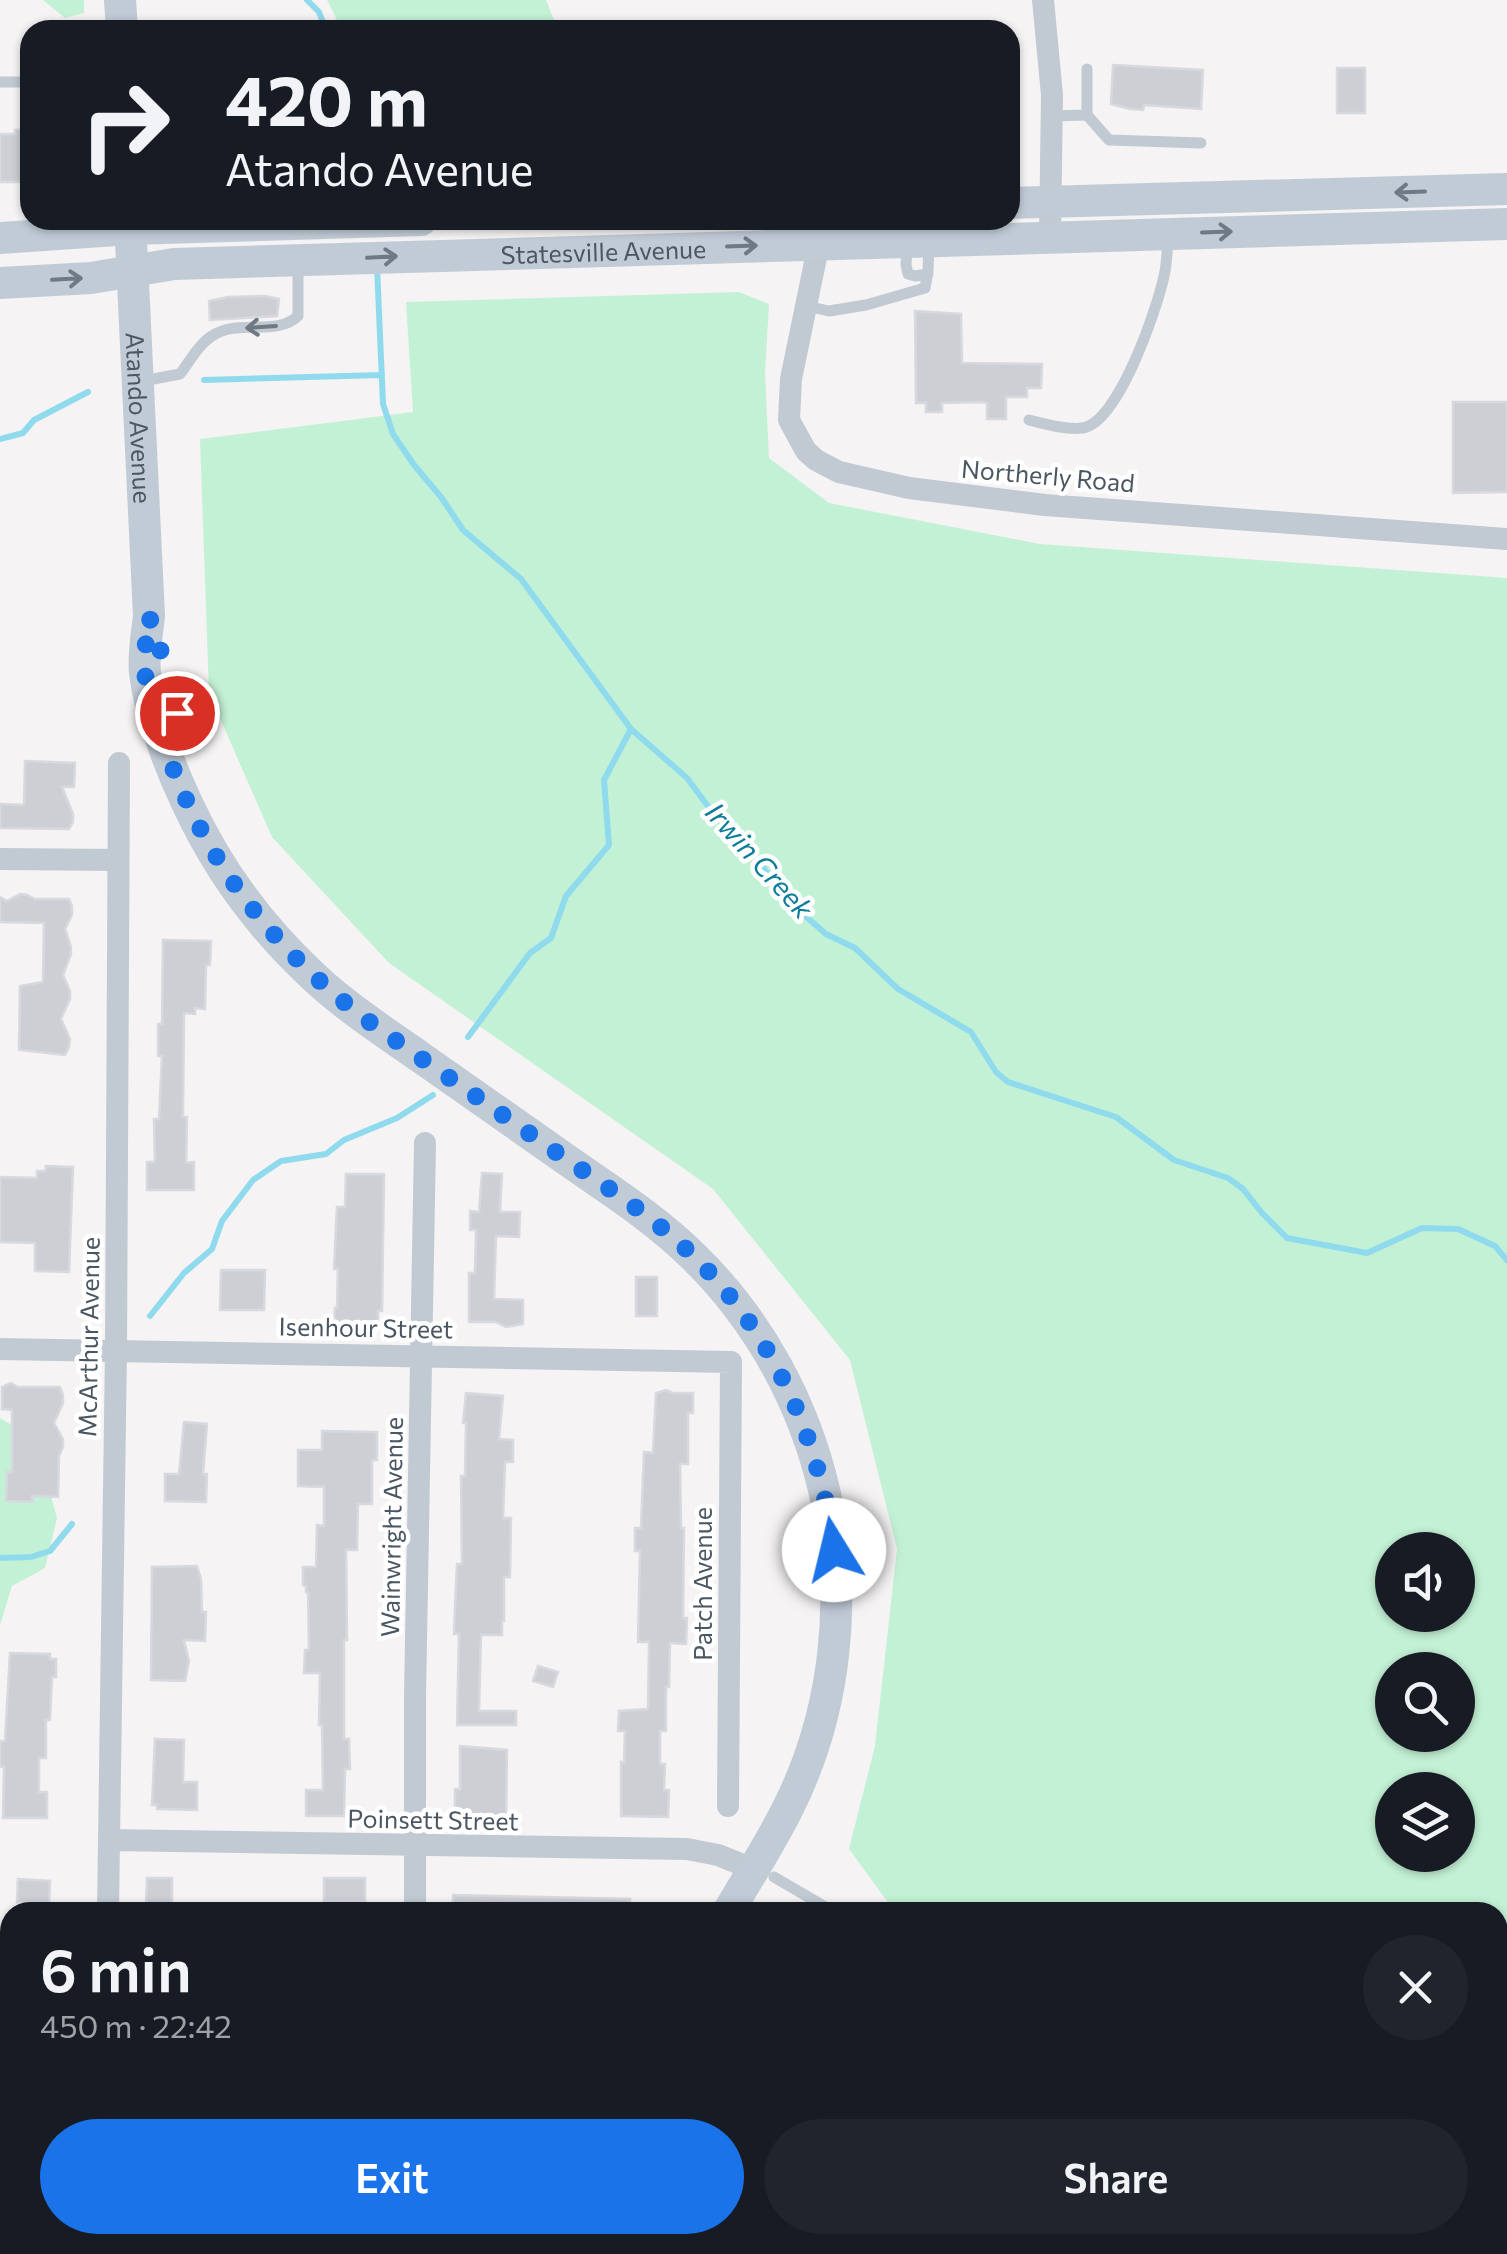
<!DOCTYPE html>
<meta charset="utf-8">
<style>
:root{--surface:#171b24;--page:#20242c;--text:#f1f3f6;--muted:#9ea1a6;--accent:#1a73e8}
body{margin:0;font-family:Commissioner,sans-serif;background:var(--page);color:var(--text);height:100vh;display:flex;flex-direction:column;font-size:38px;white-space:nowrap}
*{box-sizing:border-box;margin:0}
p{font-size:32px;color:var(--muted)}
.icon{flex:none;width:55px;height:55px;fill:none;stroke:currentColor;stroke-width:2;stroke-linecap:round;stroke-linejoin:round}
.map{position:relative;flex:1;overflow:hidden}
.drawer{position:absolute;left:0px;top:1902px;width:1508px;height:352px;display:flex;flex-direction:column;background:var(--surface);border-radius:30px 30px 0 0;box-shadow:0 2px 8px #0004}
.drawer>*{flex:none}
.guide{position:absolute;left:20px;top:20px;width:1000px;height:210px;border-radius:30px;box-shadow:0 2px 8px #0004;background:#171b24;color:var(--text);overflow:hidden}
.buttons{position:absolute;left:1375px;top:1532px;display:grid;gap:20px}
.buttons a{display:grid;place-items:center;width:100px;height:100px;border-radius:50%;background:var(--surface);box-shadow:0 2px 8px #0004;font-size:50px}
.pin{position:absolute;display:grid;place-items:center;width:85px;height:85px;color:#fff;margin:-42px;border:5px solid #fff;border-radius:50%;box-shadow:0 2px 10px #0007}
.me{position:absolute;width:110px;margin:-55px;rotate:351deg;stroke-linejoin:round;filter:drop-shadow(0 0 8px #0008)}
.turn{display:flex;align-items:center;gap:35px;height:210px;padding:0 40px;font-size:45px}
.turn .icon{width:130px;height:130px;stroke-width:2.5}
.turn b{display:block;font-size:70px;line-height:85px}
.round{display:grid;place-items:center;flex:none;width:105px;height:105px;border-radius:52px;background:var(--page)}
.headline{display:flex;align-items:center;justify-content:space-between;height:170px;padding:0 40px}
h1{font-size:60px;font-weight:600;line-height:75px}
.primary-button{display:flex;gap:20px;margin-top:auto;padding:20px 40px}
.primary-button a{flex:1;height:115px;border-radius:60px;background:var(--accent);color:#fff;font-size:40px;font-weight:600;line-height:115px;text-align:center}
.primary-button a+a{background:var(--page);color:var(--text)}
.map>svg:first-child{display:block}
.green{fill:#c3f1d5;fill-rule:evenodd}
.lines{fill:none;stroke-linecap:round;stroke-linejoin:round}
.stream{stroke:#90daee;stroke-width:6}
.building{fill:#cdcfd5;stroke:#d7d9de;stroke-width:2.5}
.lane{stroke:#c1cad2;stroke-width:11}
.street{stroke:#c1cad2;stroke-width:22}
.secondary{stroke:#c1cbd6;stroke-width:32}
.oneway{stroke:#6e7984}
.oneway2{stroke:#6e7983}
.route{stroke:#1a73e8;stroke-width:18;stroke-dasharray:0 32.4}
.labels{text-anchor:middle;dominant-baseline:central;stroke-width:9;stroke-linejoin:round;paint-order:stroke}
.street-label{font-size:25px;fill:#4a5661;stroke:#fff}
.water-label{font-size:28px;font-style:italic;fill:#0c7c9b;stroke:#fff}
</style>
<div class="map">
<svg width="1507" height="2254" viewBox="0 0 1507 2254">
<rect width="100%" height="100%" fill="#f5f3f3"/>
<path class="green" d="M 43,0 L 84,0 L 84,13 L 65,18 Z
M 327,0 L 546,0 L 558,30 L 342,30 Z
M 739,292 L 769,304 L 765,374 L 769,458 L 829,503 L 1040,544 L 1507,578 L 1507,2254 L 912,2254 L 906,2245 L 1498,2245 L 1498,1912 L 895,1912 L 849,1849 L 875,1746 L 897,1549 L 850,1360 L 713,1189 L 389,963 L 272,837 L 209,693 L 200,439 L 413,412 L 406,302 ZM 1392,1550 L 1458,1550 L 1458,1615 L 1392,1615 ZM 1458,1670 L 1458,1735 L 1392,1735 L 1392,1670 ZM 1392,1790 L 1458,1790 L 1458,1855 L 1392,1855 Z
M 0,1418 L 35,1439 L 57,1518 L 45,1568 L 12,1586 L 0,1625 Z"/>
<g class="lines">
<path class="stream" d="M 307,0 L 319,12 L 326,30
M 377,266 L 383,404 L 393,434 L 414,465 L 441,497 L 463,530 L 521,579 L 631,729 L 687,778 L 722,825 L 753,852 L 771,879 L 803,914 L 826,934 L 855,948 L 898,989 L 971,1032 L 996,1072 L 1008,1082 L 1116,1117 L 1174,1160 L 1228,1178 L 1243,1189 L 1262,1213 L 1287,1238 L 1367,1253 L 1422,1228 L 1458,1229 L 1495,1246 L 1507,1260
M 204,380 L 382,375
M 0,439 L 23,433 L 34,420 L 88,392
M 468,1037 L 530,953 L 551,938 L 566,896 L 609,845 L 604,780 L 631,729
M 150,1316 L 184,1273 L 212,1249 L 222,1221 L 253,1180 L 281,1161 L 326,1154 L 344,1140 L 397,1118 L 433,1095
M 0,1558 L 31,1557 L 50,1551 L 72,1524"/>
</g>
<path class="building" d="M 1113,65 L 1203,70 L 1201,109 L 1144,105 L 1143,110 L 1130,109 L 1111,104 Z
M 1337,68 L 1365,68 L 1365,113 L 1337,113 Z
M 30,129 L 30,182 L 0,182 L 0,134 L 15,134 L 15,130 Z
M 265,296 L 279,299 L 277,316 L 210,320 L 209,301 L 228,297 Z
M 915,311 L 961,314 L 962,363 L 1042,364 L 1041,388 L 1027,388 L 1027,397 L 1006,397 L 1006,419 L 987,419 L 987,403 L 982,402 L 942,403 L 942,412 L 926,412 L 926,403 L 916,403 Z
M 1453,402 L 1507,402 L 1507,492 L 1453,493 Z
M 25,761 L 75,763 L 74,787 L 62,787 L 73,814 L 73,822 L 69,829 L 0,828 L 0,804 L 24,805 Z
M 20,894 L 27,895 L 35,899 L 69,899 L 72,906 L 72,915 L 65,929 L 71,947 L 71,954 L 63,975 L 70,991 L 70,999 L 61,1019 L 70,1039 L 69,1047 L 65,1055 L 19,1050 L 20,986 L 43,982 L 44,923 L 0,922 L 0,897 L 7,901 Z
M 163,940 L 211,941 L 210,965 L 206,965 L 205,1009 L 195,1008 L 195,1014 L 184,1013 L 183,1117 L 187,1117 L 186,1163 L 194,1162 L 194,1190 L 147,1190 L 147,1162 L 155,1162 L 154,1119 L 159,1119 L 162,1056 L 158,1056 L 158,1024 L 162,1024 Z
M 46,1166 L 73,1167 L 69,1272 L 35,1271 L 35,1243 L 0,1242 L 0,1177 L 37,1178 L 37,1171 L 45,1171 Z
M 482,1173 L 502,1174 L 500,1212 L 520,1212 L 519,1237 L 496,1236 L 494,1299 L 523,1300 L 523,1324 L 506,1327 L 496,1322 L 469,1322 L 469,1273 L 475,1273 L 476,1230 L 470,1230 L 470,1211 L 479,1212 Z
M 346,1174 L 384,1174 L 382,1311 L 378,1311 L 378,1325 L 334,1325 L 335,1308 L 337,1308 L 338,1269 L 334,1269 L 337,1207 L 345,1207 Z
M 221,1270 L 265,1270 L 264,1310 L 220,1310 Z
M 636,1277 L 657,1277 L 657,1316 L 636,1316 Z
M 11,1383 L 18,1387 L 60,1387 L 63,1395 L 63,1403 L 54,1423 L 63,1439 L 63,1447 L 59,1456 L 58,1497 L 32,1496 L 33,1502 L 6,1501 L 7,1472 L 12,1472 L 12,1410 L 2,1409 L 2,1387 Z
M 666,1390 L 673,1393 L 693,1393 L 693,1413 L 688,1413 L 688,1464 L 680,1464 L 681,1528 L 684,1528 L 683,1618 L 687,1618 L 686,1644 L 670,1643 L 669,1687 L 666,1687 L 666,1731 L 660,1731 L 660,1764 L 665,1764 L 664,1790 L 669,1790 L 668,1817 L 621,1816 L 621,1762 L 624,1763 L 625,1731 L 618,1731 L 619,1711 L 648,1709 L 649,1642 L 638,1642 L 640,1551 L 635,1551 L 635,1528 L 641,1528 L 644,1452 L 653,1453 L 656,1393 Z
M 466,1393 L 503,1396 L 499,1439 L 513,1440 L 513,1462 L 505,1462 L 503,1518 L 511,1518 L 510,1577 L 504,1577 L 504,1621 L 502,1621 L 502,1635 L 481,1635 L 479,1711 L 516,1711 L 516,1725 L 457,1725 L 459,1634 L 454,1634 L 455,1607 L 457,1564 L 462,1564 L 461,1476 L 465,1476 L 466,1423 L 463,1423 Z
M 184,1422 L 207,1424 L 203,1474 L 207,1474 L 206,1502 L 165,1501 L 165,1474 L 179,1474 Z
M 322,1431 L 377,1432 L 377,1460 L 372,1460 L 372,1504 L 358,1504 L 357,1550 L 346,1550 L 347,1640 L 344,1640 L 344,1739 L 349,1739 L 350,1769 L 345,1769 L 344,1816 L 306,1816 L 306,1790 L 323,1790 L 322,1725 L 319,1725 L 320,1673 L 304,1673 L 305,1650 L 309,1650 L 308,1592 L 306,1592 L 306,1586 L 303,1585 L 303,1567 L 316,1567 L 317,1525 L 324,1526 L 324,1487 L 298,1486 L 298,1450 L 322,1450 Z
M 197,1566 L 201,1579 L 202,1612 L 206,1612 L 205,1641 L 184,1640 L 189,1661 L 185,1681 L 151,1680 L 152,1567 Z
M 10,1653 L 50,1654 L 50,1659 L 56,1659 L 56,1677 L 52,1677 L 50,1720 L 46,1720 L 46,1758 L 39,1758 L 39,1792 L 47,1792 L 47,1818 L 3,1818 L 4,1767 L 0,1767 L 0,1741 L 5,1741 Z
M 538,1666 L 558,1672 L 553,1687 L 533,1681 Z
M 155,1739 L 184,1740 L 183,1782 L 197,1782 L 197,1810 L 157,1809 L 157,1805 L 152,1805 Z
M 460,1746 L 507,1750 L 506,1816 L 455,1816 L 455,1789 L 460,1789 Z
M 147,1878 L 172,1878 L 172,1905 L 146,1903 Z
M 324,1878 L 365,1878 L 365,1901 L 324,1901 Z
M 18,1879 L 50,1881 L 49,1903 L 17,1902 Z
M 453,1895 L 630,1899 L 630,1912 L 453,1912 Z"/>
<g class="lines">
<path class="lane" d="M 1087,69 L 1087,115
M 0,82 L 30,82
M 1051,116 L 1087,115 L 1109,140 L 1201,143
M 907,245 L 906,265 L 908,274 L 915,276 L 928,274
M 806,306 L 829,311 L 866,305 L 925,288 L 928,271 L 929,245
M 143,381 L 180,374 C 190,361 199,344 212,336 C 238,318 276,337 298,316 L 298,264
M 1029,420 C 1045,424 1066,430 1082,428 C 1118,424 1157,309 1164,276 C 1167,264 1167,250 1168,238
M 774,1877 L 834,1912
M 693,2254 L 698,2245"/>
<path class="street" d="M 1043,0 L 1052,95 L 1050,237
M 819,243 L 791,379 L 789,420 L 806,451 L 816,460 L 839,472 L 909,488 L 1045,505 L 1507,539
M 0,859 L 118,860
M 0,1349 L 731,1362 L 728,1806
M 110,1840 L 687,1849 L 718,1855 L 753,1869
M 108,1912 L 116,1350 L 119,763
M 415,1912 L 415,1696 L 425,1143
M 102,2254 L 102,2245
M 410,2254 L 411,2245"/>
<g class="secondary">
<path d="M 120,0 L 122,30"/>
<path d="M 1010,203 L 1507,189"/>
<path id="s1" d="M 130,220 L 149,616 C 147,634 143,655 145,673 C 150,714 169,765 187,803 C 217,868 261,928 314,977 C 347,1008 386,1033 423,1059 C 473,1094 524,1130 574,1165 C 616,1194 659,1222 695,1258 C 760,1322 805,1405 825,1494 C 848,1599 836,1712 788,1808 C 770,1844 748,1878 728,1912"/>
<path d="M 0,238 L 131,229 L 421,220"/>
<path id="s2" d="M 0,283 L 91,278 L 174,264 L 1507,224"/>
<path d="M 552,2254 L 560,2245"/>
</g>
</g>
<defs><path id="oneway-shaft" d="M-6 0H5M1.5-3L5.5 0L1.5 3" fill="none" stroke-width="1.6" stroke-linecap="round" stroke-linejoin="round" transform="scale(2.5)"/></defs>
<g class="oneway">
<use href="#oneway-shaft" transform="translate(1410 192) rotate(178)"/>
<use href="#oneway-shaft" transform="translate(1217 232) rotate(-2)"/>
<use href="#oneway-shaft" transform="translate(742 246) rotate(-2)"/>
<use href="#oneway-shaft" transform="translate(382 257) rotate(-3)"/>
<use href="#oneway-shaft" transform="translate(67 279) rotate(-3)"/>
</g>
<use class="oneway2" href="#oneway-shaft" transform="translate(261 327) rotate(176)"/>
<g class="lines">
<path class="route" d="M 177,713 L 166,667 L 149,616 C 147,634 144,653 145,670 C 146,692 155,716 162,736 C 199,856 275,953 375,1026 C 433,1067 492,1107 550,1148 C 596,1180 644,1210 685,1248 C 771,1328 819,1435 834,1550"/>
</g>
<g class="labels">
<g class="street-label">
<text stroke="none"><textPath href="#s2" startOffset="605">Statesville Avenue</textPath></text>
<text stroke="none"><textPath href="#s1" startOffset="198">Atando Avenue</textPath></text>
<text transform="translate(1048 475) rotate(5)">Northerly Road</text>
<text transform="translate(366 1327) rotate(1)">Isenhour Street</text>
<text transform="translate(88 1337) rotate(-89)">McArthur Avenue</text>
<text transform="translate(391 1527) rotate(-89)">Wainwright Avenue</text>
<text transform="translate(702 1584) rotate(-90)">Patch Avenue</text>
<text transform="translate(433 1819) rotate(1)">Poinsett Street</text>
</g>
<g class="water-label">
<text transform="translate(760 860) rotate(48)">Irwin Creek</text>
</g>
</g>
</svg>
<div class="buttons">
<a><svg class="icon" aria-label="sound" viewBox="0 0 24 24"><path d="M4 9h4l5-4v14l-5-4H4zM17 9q2 3 0 6"/></svg></a>
<a><svg class="icon" aria-label="search" viewBox="0 0 24 24"><circle cx="10" cy="10" r="6"/><path d="M15 15l6 6"/></svg></a>
<a><svg class="icon" aria-label="layers" viewBox="0 0 24 24"><path d="M12 4l9 5-9 5-9-5zM3 14l9 5 9-5"/></svg></a>
</div>
<div class="pin" style="left:177px;top:713px;background:#d93025"><svg class="icon" aria-label="arrive" viewBox="0 0 24 24"><path d="M6 21V4h12l-3 4 3 4H6"/></svg></div>
<svg class="me" style="left:834px;top:1550px" viewBox="-20 -20 40 40"><circle r="19" fill="#fff"/><path d="M0-13L10 11 0 6-10 11z" fill="#1a73e8"/></svg>
<div class="guide">
<div class="turn"><svg class="icon" aria-label="right" viewBox="0 0 24 24"><path d="M7 20v-9h11M14 6l5 5-5 5"/></svg><div><b>420 m</b>Atando Avenue</div></div>
</div>
<section class="drawer">
<div class="headline"><div><h1>6 min</h1><p>450 m · 22:42</p></div><a class="round"><svg class="icon" aria-label="close" viewBox="0 0 24 24"><path d="M6 6l12 12M18 6L6 18"/></svg></a></div>
<div class="primary-button"><a>Exit</a><a>Share</a></div>
</section>
</div>
